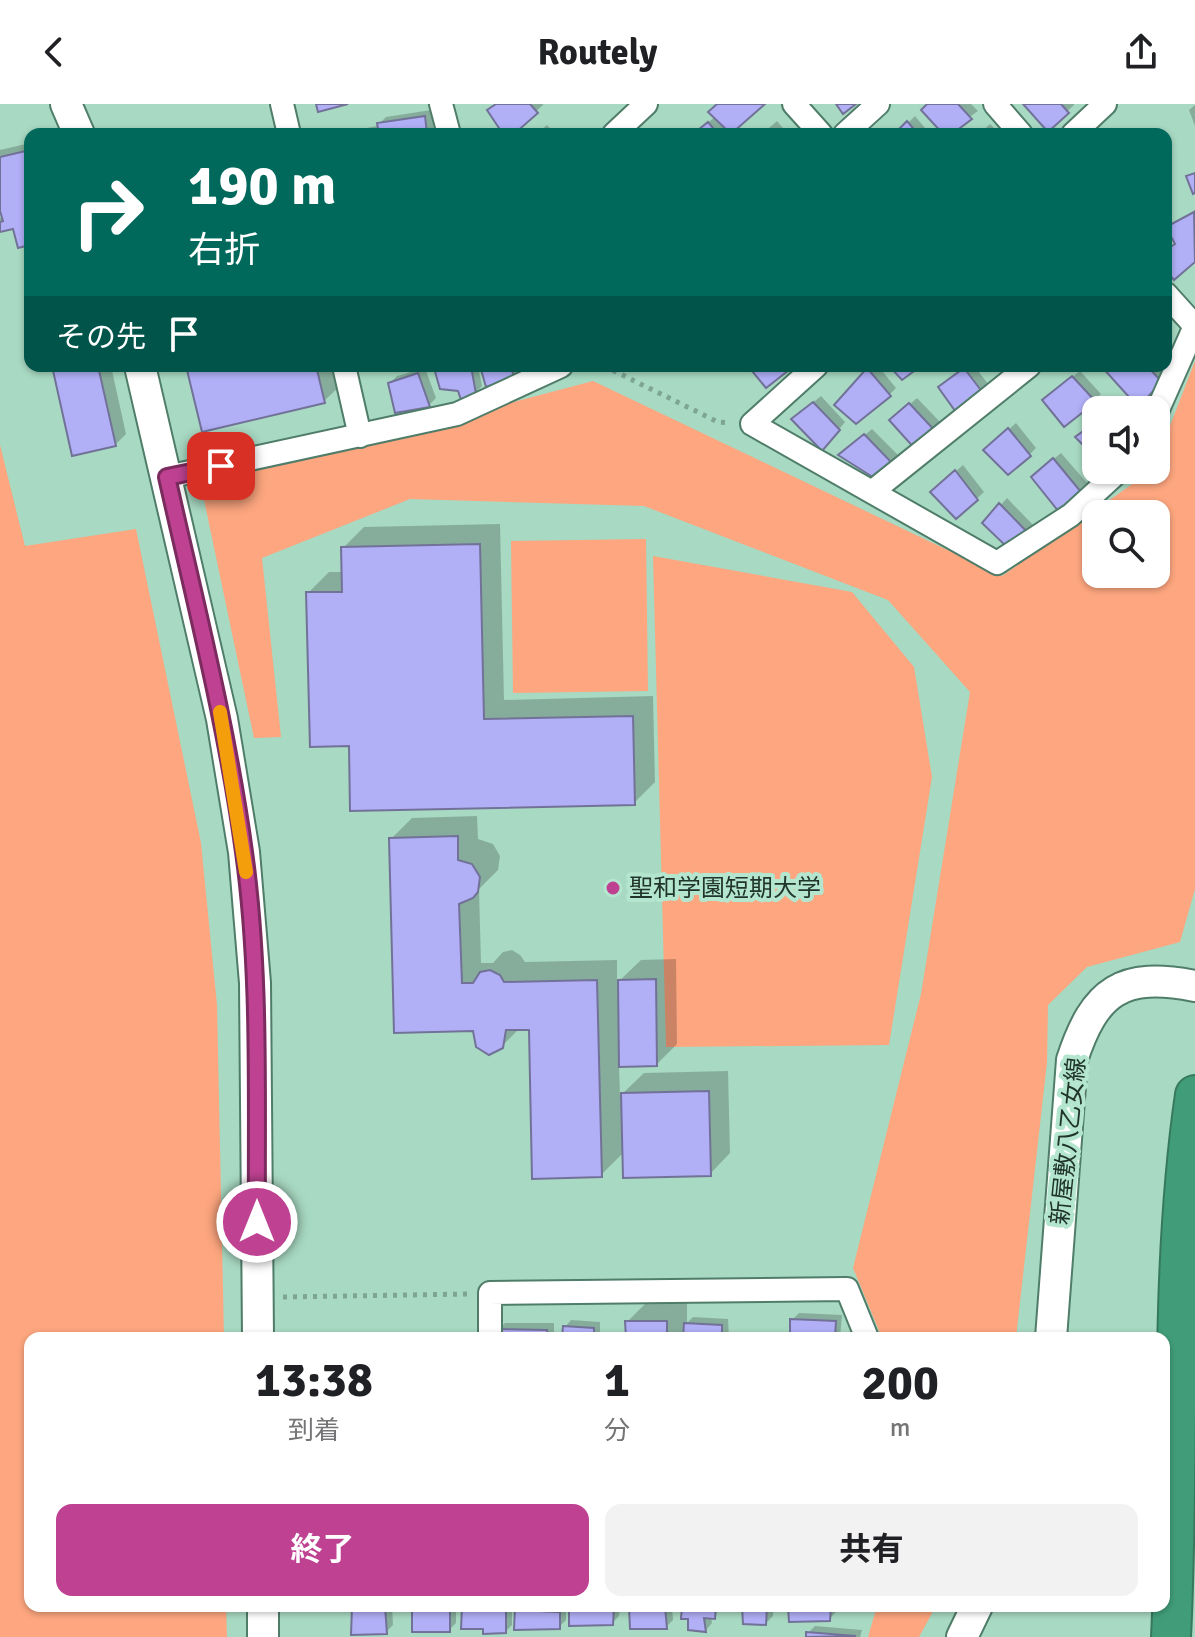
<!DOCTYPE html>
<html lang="ja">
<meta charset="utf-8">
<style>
:root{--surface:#fff;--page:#f2f2f2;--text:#202124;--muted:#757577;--accent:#bf4292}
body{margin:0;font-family:Signika,"Noto Sans JP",sans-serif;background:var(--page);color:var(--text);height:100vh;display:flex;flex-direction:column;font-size:30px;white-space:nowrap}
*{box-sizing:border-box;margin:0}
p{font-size:26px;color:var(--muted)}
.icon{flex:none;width:44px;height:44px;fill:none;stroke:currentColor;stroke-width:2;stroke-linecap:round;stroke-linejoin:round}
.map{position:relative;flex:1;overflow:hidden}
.details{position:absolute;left:24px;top:1228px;width:1146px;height:280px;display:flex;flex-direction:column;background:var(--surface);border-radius:16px;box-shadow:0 2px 6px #0004}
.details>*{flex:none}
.top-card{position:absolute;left:24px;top:24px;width:1148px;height:244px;border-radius:16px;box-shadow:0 2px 6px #0004;background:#00695c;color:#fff;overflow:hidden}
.buttons{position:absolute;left:1082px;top:292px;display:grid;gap:16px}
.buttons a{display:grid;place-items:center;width:88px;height:88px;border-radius:16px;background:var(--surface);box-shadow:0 2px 6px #0004;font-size:40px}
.pin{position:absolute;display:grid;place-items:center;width:68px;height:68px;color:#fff;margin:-34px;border-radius:16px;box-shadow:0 4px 12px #0006}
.me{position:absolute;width:88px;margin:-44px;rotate:0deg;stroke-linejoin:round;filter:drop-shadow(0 0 6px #0008)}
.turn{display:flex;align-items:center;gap:28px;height:168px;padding:0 32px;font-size:36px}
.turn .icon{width:104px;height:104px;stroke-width:2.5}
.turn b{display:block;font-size:56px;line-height:68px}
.then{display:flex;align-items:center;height:76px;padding:0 32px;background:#0003;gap:16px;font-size:30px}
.eta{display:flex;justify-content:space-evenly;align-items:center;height:136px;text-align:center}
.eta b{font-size:48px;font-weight:700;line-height:56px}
.primary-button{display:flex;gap:16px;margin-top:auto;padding:16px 32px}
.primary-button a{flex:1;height:92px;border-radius:16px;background:var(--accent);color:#fff;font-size:32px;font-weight:700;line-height:92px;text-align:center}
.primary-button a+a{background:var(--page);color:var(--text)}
header{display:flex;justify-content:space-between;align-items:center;height:104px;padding:0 32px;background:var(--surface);font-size:36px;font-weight:700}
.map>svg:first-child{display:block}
.green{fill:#fda67f;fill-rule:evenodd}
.shadow{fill:#0003}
.building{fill:#b1aff6;stroke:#727299;stroke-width:2}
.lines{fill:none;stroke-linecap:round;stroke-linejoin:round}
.street-casing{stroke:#4f7d69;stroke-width:26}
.secondary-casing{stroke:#4f7d69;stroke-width:34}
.highway-casing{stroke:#36795e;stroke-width:42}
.path{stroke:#7da592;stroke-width:5;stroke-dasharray:4 6;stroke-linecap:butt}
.street{stroke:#fff;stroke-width:22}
.secondary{stroke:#fff;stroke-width:30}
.highway{stroke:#419d79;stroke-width:38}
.route-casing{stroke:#7c2b5f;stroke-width:20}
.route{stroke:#bf4292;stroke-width:14}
.slow{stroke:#f59e0b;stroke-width:14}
.poi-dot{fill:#bf4292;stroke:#b4e6cf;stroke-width:3}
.labels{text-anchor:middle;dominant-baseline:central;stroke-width:8;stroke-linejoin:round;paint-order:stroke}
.poi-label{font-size:24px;fill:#21352c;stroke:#b4e6cf;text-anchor:start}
.street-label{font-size:24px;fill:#21352c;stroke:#b4e6cf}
</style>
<header><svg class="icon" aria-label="back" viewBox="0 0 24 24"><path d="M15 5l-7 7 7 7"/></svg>Routely<svg class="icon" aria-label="share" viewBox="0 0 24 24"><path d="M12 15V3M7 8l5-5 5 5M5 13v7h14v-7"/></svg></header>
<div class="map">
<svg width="1195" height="1533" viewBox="0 0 1195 1533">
<rect width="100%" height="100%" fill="#a8d9c2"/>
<path class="green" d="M 1195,257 L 1195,785 L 1180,838 L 1087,863 L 1048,901 L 1047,958 L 1016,1234 L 882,1234 L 853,1164 L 921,890 L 970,588 L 888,496 L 644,402 L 410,395 L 262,454 L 281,633 L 254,634 L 203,391 L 209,380 L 224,375 L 593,277 L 1002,472 L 1152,366 L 1156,366 L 1156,358 ZM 1096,410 L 1156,410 L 1156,470 L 1096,470 Z
M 0,341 L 25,442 L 136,425 L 201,739 L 217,901 L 224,1234 L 30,1234 L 30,1502 L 226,1502 L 227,1533 L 0,1533 Z
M 646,435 L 648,587 L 513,589 L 511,437 Z
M 653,452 L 852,488 L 914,563 L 932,673 L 889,941 L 666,943 Z
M 877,1502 L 936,1502 L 919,1533 L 868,1533 Z"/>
<path class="shadow" d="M 496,0 L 543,0 L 543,1 L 511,30 L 505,30 L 489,6 Z
M 719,0 L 762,0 L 730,30 L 694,30 L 716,12 Z
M 930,0 L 971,0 L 978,7 L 946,30 Z
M 1025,0 L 1074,0 L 1074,1 L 1048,25 Z
M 1195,1 L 1195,22 L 1189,6 Z
M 431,6 L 434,26 L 430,30 L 337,30 L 377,22 L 386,13 Z
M 915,12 L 930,30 L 897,30 Z
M 777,17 L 788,30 L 762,30 Z
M 990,20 L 1000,30 L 979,30 Z
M 547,21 L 555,30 L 537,30 Z
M 30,39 L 30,139 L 15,122 L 0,126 L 0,114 L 3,111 L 0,101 L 0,46 Z
M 1195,106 L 1195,156 L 1175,173 L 1166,162 L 1166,146 L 1176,139 L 1167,125 Z
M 54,262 L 111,262 L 126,330 L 115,341 Z
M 188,262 L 334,262 L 339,283 L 324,297 Z
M 439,262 L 478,262 L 482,282 L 475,289 L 460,285 L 436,265 Z
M 482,262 L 520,262 L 520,265 L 513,272 Z
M 871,262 L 878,262 L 896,284 L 889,291 L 837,300 Z
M 967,262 L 974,262 L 989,281 L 959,308 L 941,283 Z
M 990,262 L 1003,262 L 997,268 Z
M 1104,262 L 1160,262 L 1168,270 L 1139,300 Z
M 425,264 L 436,294 L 429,301 L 390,279 L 397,272 Z
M 1080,267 L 1101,290 L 1065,320 L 1052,289 Z
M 821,292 L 845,318 L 829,338 L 800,309 Z
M 917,294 L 942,320 L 935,327 L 899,310 Z
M 1121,300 L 1127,306 L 1113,306 Z
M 1016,319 L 1036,344 L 1029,351 L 993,339 Z
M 872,325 L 898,351 L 886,367 L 848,345 Z
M 1061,349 L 1087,379 L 1059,405 L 1040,366 Z
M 963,361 L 984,388 L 957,413 L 940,381 Z
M 1007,394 L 1035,423 L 1029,429 L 985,419 Z
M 500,420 L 504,596 L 653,592 L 655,678 L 634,699 L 351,640 L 308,489 L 329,468 L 344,468 L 343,444 L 364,423 Z
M 477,712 L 478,735 L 493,740 L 500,752 L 498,766 L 479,785 L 481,859 L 493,859 L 503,848 L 512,846 L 520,851 L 525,858 L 617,856 L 617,879 L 641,856 L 676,855 L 677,940 L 656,961 L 619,961 L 620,992 L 644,969 L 728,967 L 730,1049 L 710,1070 L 624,1048 L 601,1071 L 530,924 L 520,924 L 502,942 L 475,925 L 391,735 L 412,714 Z
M 648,1197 L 687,1197 L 687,1219 L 693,1213 L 728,1215 L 729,1234 L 685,1234 L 686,1231 L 682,1234 L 628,1234 L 627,1218 Z
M 799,1209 L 842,1211 L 840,1234 L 792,1234 L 792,1216 Z
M 571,1216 L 600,1218 L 600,1234 L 564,1234 L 565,1223 Z
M 505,1219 L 554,1219 L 554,1234 L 498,1234 L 498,1226 Z
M 355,1502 L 392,1502 L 393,1521 L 386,1528 L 354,1504 Z
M 414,1502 L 456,1502 L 456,1519 L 449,1526 L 414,1526 Z
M 466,1502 L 512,1502 L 512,1521 L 505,1528 L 486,1523 L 464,1504 Z
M 517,1502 L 566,1502 L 566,1516 L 559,1523 Z
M 572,1502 L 620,1502 L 619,1512 L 612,1519 Z
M 631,1502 L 672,1502 L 673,1516 L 666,1523 Z
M 684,1502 L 722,1502 L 721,1506 L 711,1512 L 712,1519 L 706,1526 L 690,1524 L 690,1514 Z
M 744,1502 L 773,1502 L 773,1512 L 766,1519 Z
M 790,1502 L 837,1502 L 836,1508 L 829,1515 Z
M 815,1522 L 862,1526 L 860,1533 L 808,1533 L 808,1529 Z"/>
<path class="building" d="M 316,0 L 348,0 L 318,8 Z
M 496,0 L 530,0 L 538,9 L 514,30 L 503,30 L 487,6 Z
M 717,0 L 765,0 L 731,30 L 708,8 Z
M 836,0 L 856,0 L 843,10 Z
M 927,0 L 958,0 L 972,15 L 952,30 L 943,30 L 921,6 Z
M 1023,0 L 1061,0 L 1069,9 L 1048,28 Z
M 425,12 L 427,30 L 379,30 L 377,19 Z
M 907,17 L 918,30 L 894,30 Z
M 708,18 L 718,30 L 693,30 Z
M 30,46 L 30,141 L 18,144 L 13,125 L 0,128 L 0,118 L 3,117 L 0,107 L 0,53 Z
M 1195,69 L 1195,89 L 1193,90 L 1186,72 Z
M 1194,108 L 1195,158 L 1174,176 L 1166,166 L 1166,146 L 1175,140 L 1166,123 Z
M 52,262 L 98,262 L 116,342 L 72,352 Z
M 186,262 L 316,262 L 325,299 L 202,328 Z
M 443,262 L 471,262 L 476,290 L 461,296 L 458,287 L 440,285 L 434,264 Z
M 480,262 L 511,262 L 514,274 L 486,283 Z
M 748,262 L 792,262 L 793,263 L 766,284 Z
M 889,262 L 921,262 L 902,276 Z
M 1101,262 L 1147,262 L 1162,278 L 1138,303 Z
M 867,264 L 891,292 L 856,320 L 834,301 Z
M 964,264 L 983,289 L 958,311 L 938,283 Z
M 418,269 L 430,303 L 395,309 L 388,279 Z
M 1072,272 L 1096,298 L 1064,323 L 1042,296 Z
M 813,298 L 840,326 L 822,347 L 791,315 Z
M 909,299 L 937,329 L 916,346 L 889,316 Z
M 1096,318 L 1096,352 L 1095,353 L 1075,333 Z
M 1008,324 L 1031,352 L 1008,371 L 983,346 Z
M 864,330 L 892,359 L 879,377 L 838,351 Z
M 1053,354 L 1081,388 L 1059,408 L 1031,373 Z
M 955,366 L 978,396 L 956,415 L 930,388 Z
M 999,399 L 1030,431 L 1011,447 L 982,419 Z
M 480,440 L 484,615 L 633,612 L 635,701 L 350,707 L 349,642 L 310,643 L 306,488 L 342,488 L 341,443 Z
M 458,732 L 458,756 L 472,760 L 480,773 L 478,788 L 473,794 L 459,800 L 462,879 L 473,879 L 480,868 L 490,866 L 500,871 L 504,878 L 597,876 L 602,1073 L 532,1075 L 529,926 L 506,926 L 503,944 L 489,951 L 476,943 L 473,927 L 394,929 L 389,734 Z
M 656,875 L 657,962 L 619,963 L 618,876 Z
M 709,987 L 711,1072 L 623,1074 L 621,989 Z
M 790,1215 L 836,1217 L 835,1234 L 790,1234 Z
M 625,1217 L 667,1217 L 667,1234 L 626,1234 Z
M 684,1219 L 722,1221 L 722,1234 L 683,1234 Z
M 563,1222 L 594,1224 L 594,1234 L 562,1234 Z
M 496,1225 L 547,1226 L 548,1234 L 496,1234 Z
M 385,1502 L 387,1530 L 351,1531 L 352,1503 Z
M 412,1502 L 450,1503 L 450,1528 L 412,1528 Z
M 515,1502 L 539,1502 L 539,1507 L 560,1508 L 560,1525 L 514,1526 Z
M 569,1502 L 597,1506 L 597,1502 L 614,1502 L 613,1521 L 569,1522 Z
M 629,1502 L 665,1502 L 667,1525 L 630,1525 Z
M 682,1502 L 716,1502 L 715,1515 L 704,1514 L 706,1528 L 688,1526 L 688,1515 L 681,1515 Z
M 742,1502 L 767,1502 L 766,1521 L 743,1520 Z
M 788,1502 L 831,1502 L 830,1517 L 789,1518 Z
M 462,1503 L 506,1503 L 506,1529 L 483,1530 L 483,1525 L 461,1525 Z
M 806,1528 L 856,1532 L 806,1533 Z"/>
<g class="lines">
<g class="street-casing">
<path id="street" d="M 282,0 L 289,30
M 441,0 L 449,30
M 794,0 L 821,30
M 995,0 L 1021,30
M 614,30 L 646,0
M 845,30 L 878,0
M 1073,30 L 1105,0
M 344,262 L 360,332
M 816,262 L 752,320 L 997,459 L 1071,411 L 1120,366
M 1156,310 L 1195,222 L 1166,190
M 167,373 L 457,310 L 561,262
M 873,387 L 1029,262
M 490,1234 L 490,1189 L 847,1185 L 867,1234"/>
</g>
<g class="secondary-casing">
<path id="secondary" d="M 66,0 L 79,30
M 140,262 L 222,615 L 244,748 L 255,879 L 258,1234
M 1051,1234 L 1072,956 C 1095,886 1122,868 1195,882
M 263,1502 L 263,1533
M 962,1533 L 977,1502"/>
</g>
<g class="highway-casing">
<path id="highway" d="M 1171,1533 C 1180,1353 1169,1170 1195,991"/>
</g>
<path class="path" d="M 604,262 L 718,318 L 731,319
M 283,1193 L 469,1190"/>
<use href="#street" class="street"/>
<use href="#secondary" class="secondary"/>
<use href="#highway" class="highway"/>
</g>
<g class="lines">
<g class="route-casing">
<path id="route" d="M 221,362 L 167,373 C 195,498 227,622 244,748 C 261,870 256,995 257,1118"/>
</g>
<use href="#route" class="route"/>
<path class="slow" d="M 220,608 L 246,768"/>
</g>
<circle class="poi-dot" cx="613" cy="784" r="8"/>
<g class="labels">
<g class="poi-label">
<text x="629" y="784">聖和学園短期大学</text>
</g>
<g class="street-label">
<text transform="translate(1068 1037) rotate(-84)">新屋敷八乙女線</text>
</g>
</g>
</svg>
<div class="buttons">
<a><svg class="icon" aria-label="sound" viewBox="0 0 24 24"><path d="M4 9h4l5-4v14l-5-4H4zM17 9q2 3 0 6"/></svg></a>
<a><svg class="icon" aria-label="search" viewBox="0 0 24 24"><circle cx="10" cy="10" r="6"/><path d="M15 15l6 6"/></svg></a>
</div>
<div class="pin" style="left:221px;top:362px;background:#d93025"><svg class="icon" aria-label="arrive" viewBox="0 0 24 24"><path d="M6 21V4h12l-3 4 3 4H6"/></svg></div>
<svg class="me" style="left:257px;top:1118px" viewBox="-20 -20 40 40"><circle r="17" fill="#bf4292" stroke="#fff" stroke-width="3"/><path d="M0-11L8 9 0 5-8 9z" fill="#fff"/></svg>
<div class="top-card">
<div class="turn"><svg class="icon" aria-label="right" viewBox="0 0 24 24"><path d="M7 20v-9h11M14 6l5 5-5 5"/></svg><div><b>190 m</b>右折</div></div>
<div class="then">その先<svg class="icon" aria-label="arrive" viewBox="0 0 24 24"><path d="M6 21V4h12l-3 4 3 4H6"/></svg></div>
</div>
<section class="details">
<div class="eta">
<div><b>13:38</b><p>到着</p></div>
<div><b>1</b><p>分</p></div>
<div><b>200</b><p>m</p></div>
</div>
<div class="primary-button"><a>終了</a><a>共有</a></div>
</section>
</div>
